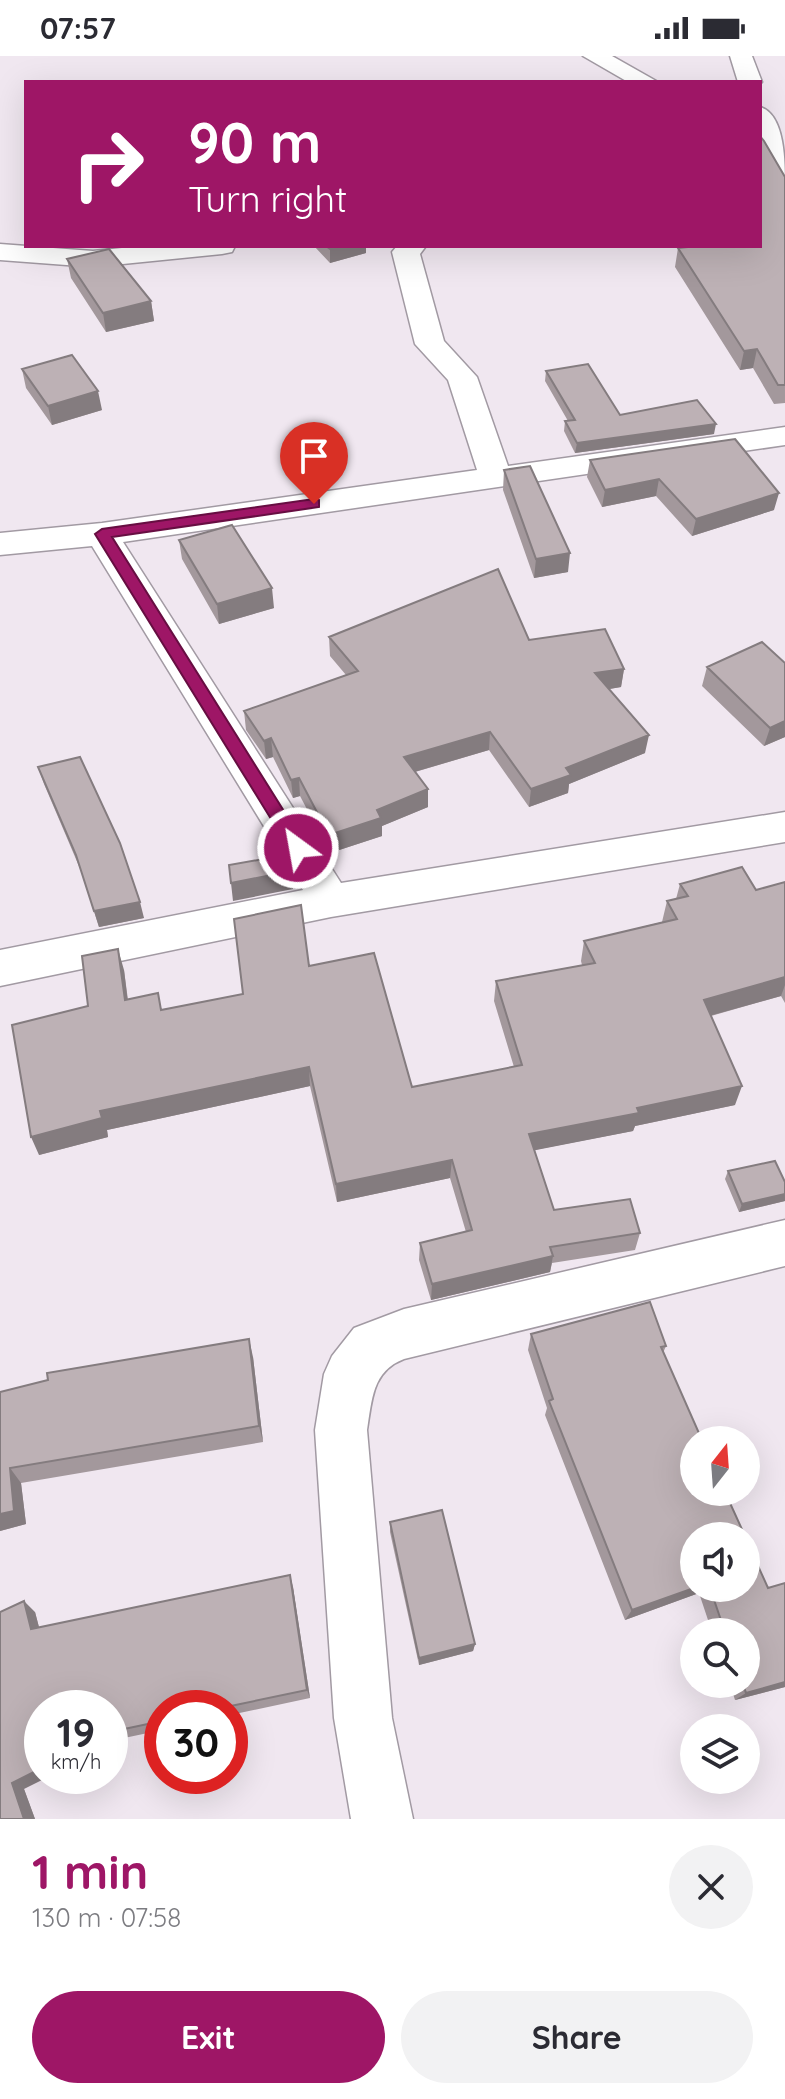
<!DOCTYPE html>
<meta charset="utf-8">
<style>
:root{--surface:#fff;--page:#f2f2f3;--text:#2b2b33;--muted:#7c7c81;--accent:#9e1666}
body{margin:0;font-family:Quicksand,sans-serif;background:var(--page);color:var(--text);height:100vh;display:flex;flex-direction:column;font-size:30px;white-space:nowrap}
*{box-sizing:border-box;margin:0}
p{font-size:26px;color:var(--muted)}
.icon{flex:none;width:44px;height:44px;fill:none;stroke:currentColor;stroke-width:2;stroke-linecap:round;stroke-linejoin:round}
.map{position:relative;height:1763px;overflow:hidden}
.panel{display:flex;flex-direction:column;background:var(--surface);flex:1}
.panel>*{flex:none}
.hud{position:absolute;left:24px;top:24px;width:738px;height:168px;border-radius:0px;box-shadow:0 8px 32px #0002;background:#9e1666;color:#fff;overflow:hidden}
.needle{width:52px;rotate:17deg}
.buttons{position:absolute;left:680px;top:1370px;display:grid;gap:16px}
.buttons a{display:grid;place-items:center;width:80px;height:80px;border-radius:50%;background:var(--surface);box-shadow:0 8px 32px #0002;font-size:40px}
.speed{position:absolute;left:24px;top:1634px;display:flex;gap:16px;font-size:40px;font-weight:700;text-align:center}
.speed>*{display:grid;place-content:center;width:104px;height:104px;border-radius:50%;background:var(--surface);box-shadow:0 8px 32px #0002;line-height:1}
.speed small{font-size:20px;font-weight:400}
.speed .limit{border:12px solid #d22;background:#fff;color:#111}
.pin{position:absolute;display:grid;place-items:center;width:68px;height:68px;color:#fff;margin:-82px -34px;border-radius:50% 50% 50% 0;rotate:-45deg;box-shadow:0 0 8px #0007}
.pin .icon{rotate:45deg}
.me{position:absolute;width:88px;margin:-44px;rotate:328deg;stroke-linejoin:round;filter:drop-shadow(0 0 6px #0008)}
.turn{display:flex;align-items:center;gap:28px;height:168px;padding:0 32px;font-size:36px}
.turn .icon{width:104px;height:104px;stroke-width:2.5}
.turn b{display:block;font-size:56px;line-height:68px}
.round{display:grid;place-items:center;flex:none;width:84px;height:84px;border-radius:42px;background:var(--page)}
.head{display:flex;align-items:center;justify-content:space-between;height:136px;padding:0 32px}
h1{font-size:48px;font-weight:700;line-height:60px;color:var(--accent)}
.primary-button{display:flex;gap:16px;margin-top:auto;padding:16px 32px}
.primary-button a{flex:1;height:92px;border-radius:48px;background:var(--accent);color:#fff;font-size:32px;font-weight:700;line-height:92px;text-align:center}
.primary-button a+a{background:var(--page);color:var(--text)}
.status{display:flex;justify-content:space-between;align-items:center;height:56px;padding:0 40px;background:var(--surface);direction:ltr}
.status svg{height:22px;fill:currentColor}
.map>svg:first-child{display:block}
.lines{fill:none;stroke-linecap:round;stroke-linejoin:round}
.street-casing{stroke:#a29aa3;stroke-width:3}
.street{fill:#fff;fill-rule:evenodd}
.wall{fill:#a3989c}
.shaded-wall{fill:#847c7f}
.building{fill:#bdb1b5;stroke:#847c7f;stroke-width:2}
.route{fill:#9e1666;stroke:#670e42;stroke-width:2}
</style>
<div class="status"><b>07:57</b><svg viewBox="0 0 49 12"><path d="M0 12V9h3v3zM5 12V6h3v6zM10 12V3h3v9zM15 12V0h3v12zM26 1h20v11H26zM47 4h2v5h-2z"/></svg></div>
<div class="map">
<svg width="785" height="1763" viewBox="0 0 785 1763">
<rect width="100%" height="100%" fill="#f0e7f0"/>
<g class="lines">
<g class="street-casing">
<path id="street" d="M 583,0 L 612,0 L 658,26 L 628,26 Z
M 730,0 L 752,0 L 762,26 L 760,28 L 738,26 Z
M 760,51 C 785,58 785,106 785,129 C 757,122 760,73 760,51 Z
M 0,188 L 93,195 L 141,190 L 235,190 L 232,196 L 222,198 L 93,211 L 0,204 Z
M 397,190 L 426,190 L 420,198 L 444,285 L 477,321 L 508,410 L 785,371 L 785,389 L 123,486 L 341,827 L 785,756 L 785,786 L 331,861 L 0,930 L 0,894 L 303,834 L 92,490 L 0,499 L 0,477 L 102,467 L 477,414 L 448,324 L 415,288 L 392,196 Z
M 785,1164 L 785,1210 L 404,1303 C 372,1315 372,1344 367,1374 L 392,1662 L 413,1763 L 351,1763 L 334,1662 L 315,1374 L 324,1318 L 332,1300 L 354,1272 L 404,1253 Z"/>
</g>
<use href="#street" class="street"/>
</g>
<path class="wall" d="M 785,121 L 785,347 L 774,348 L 753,312 L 740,314 L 675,211 L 678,192 L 760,190 Z
M 314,190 L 366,190 L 366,197 L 330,207 Z
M 67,203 L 151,245 L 154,265 L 106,276 L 71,222 Z
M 22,313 L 102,354 L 52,369 L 26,332 Z
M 546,315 L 620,359 L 714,378 L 575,397 L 564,375 L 565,365 L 568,365 L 545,325 Z
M 590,404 L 774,454 L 692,480 L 656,440 L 602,451 L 587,421 Z
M 504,414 L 568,516 L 534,522 L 503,434 Z
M 179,484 L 274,552 L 219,568 L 182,503 Z
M 329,581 L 529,584 L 624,613 L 621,631 L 609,633 L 645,697 L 569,728 L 568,737 L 529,751 L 489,694 L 415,716 L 428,733 L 428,751 L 382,770 L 382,780 L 330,797 L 300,740 L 293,742 L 273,701 L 266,703 L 246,674 L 244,655 L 346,619 L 330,600 Z
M 785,607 L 785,681 L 764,690 L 702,630 L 707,611 Z
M 38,711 L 144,862 L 99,871 L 81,815 L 44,728 Z
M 785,826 L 785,947 L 781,940 L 711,960 L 735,1049 L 635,1070 L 633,1075 L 534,1094 L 554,1154 L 640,1177 L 635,1194 L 552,1207 L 550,1216 L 431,1244 L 419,1204 L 420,1187 L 466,1176 L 450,1122 L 337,1146 L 310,1030 L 107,1074 L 108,1081 L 39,1099 L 88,950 L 124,914 L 128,944 L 162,954 L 243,938 L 309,910 L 412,1031 L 514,1011 L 494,945 L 496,925 L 582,909 L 581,905 L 584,885 L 662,866 L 667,845 L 676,843 L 680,828 L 756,834 Z
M 728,1115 L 785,1126 L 785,1145 L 739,1156 L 725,1123 Z
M 531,1278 L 666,1290 L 663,1297 L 694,1532 L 746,1532 L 785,1631 L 735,1644 L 730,1628 L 746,1628 L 746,1576 L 712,1576 L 699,1537 L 625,1564 L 545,1359 L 547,1352 L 528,1294 Z
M 253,1301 L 263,1386 L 21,1427 L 26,1468 L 0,1475 L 0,1336 Z
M 390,1466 L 475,1588 L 473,1595 L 419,1609 L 390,1476 Z
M 293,1531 L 310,1642 L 230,1659 L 230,1652 L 162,1652 L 162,1674 L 110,1685 L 110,1652 L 42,1652 L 24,1733 L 35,1763 L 0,1763 L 35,1556 L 39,1571 Z"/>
<path class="shaded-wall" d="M 342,190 L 366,190 L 366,197 L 330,207 L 330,193 Z
M 151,245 L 154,265 L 106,276 L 103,257 Z
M 757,293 L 753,312 L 740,314 L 744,295 Z
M 98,335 L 102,354 L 52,369 L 48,350 Z
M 716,368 L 714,378 L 575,397 L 577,387 Z
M 659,423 L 656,440 L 602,451 L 605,434 Z
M 779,437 L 774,454 L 692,480 L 696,463 Z
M 570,497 L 568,516 L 534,522 L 536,503 Z
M 272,532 L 274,552 L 219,568 L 217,548 Z
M 624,613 L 621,631 L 592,636 L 595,617 Z
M 785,665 L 785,681 L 764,690 L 770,672 Z
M 490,676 L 489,694 L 404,719 L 404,701 Z
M 649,679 L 645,697 L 569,728 L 568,737 L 529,751 L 531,733 L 566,712 Z
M 271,682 L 273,701 L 266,703 L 264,685 Z
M 299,722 L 300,740 L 293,742 L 291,724 Z
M 428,733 L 428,751 L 382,770 L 382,780 L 330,797 L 329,779 L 377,754 Z
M 292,815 L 293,833 L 233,845 L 231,827 Z
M 140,846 L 144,862 L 99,871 L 94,855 Z
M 118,893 L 124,914 L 130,964 L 125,944 Z
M 785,921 L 785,929 L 781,940 L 698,963 L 704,944 Z
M 309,1011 L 310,1030 L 107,1074 L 108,1081 L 39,1099 L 31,1081 L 100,1055 Z
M 742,1030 L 735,1049 L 635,1070 L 633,1075 L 526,1096 L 529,1078 L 637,1052 Z
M 452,1104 L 450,1122 L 337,1146 L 336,1128 Z
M 785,1138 L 785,1145 L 739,1156 L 742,1148 Z
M 553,1200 L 550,1216 L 431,1244 L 432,1228 Z
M 249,1283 L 253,1301 L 263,1386 L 259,1370 Z
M 10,1412 L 21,1427 L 26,1468 L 0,1475 L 0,1458 Z
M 290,1519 L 293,1531 L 310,1642 L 307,1634 Z
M 694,1532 L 704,1532 L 699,1537 L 625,1564 L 632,1554 Z
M 24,1545 L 35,1556 L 42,1583 L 31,1573 Z
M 475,1588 L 473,1595 L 419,1609 L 419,1602 Z
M 785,1626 L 785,1631 L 735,1644 L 746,1637 Z
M 42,1712 L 42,1720 L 50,1720 L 24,1733 L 35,1763 L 24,1763 L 12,1727 Z"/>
<path class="building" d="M 760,80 L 764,85 L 785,121 L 785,329 L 778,329 L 757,293 L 744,295 L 678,192 L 698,190 L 760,190 Z
M 326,190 L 342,190 L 330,193 Z
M 109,193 L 151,245 L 103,257 L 67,203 Z
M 72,299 L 98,335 L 48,350 L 22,313 Z
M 588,308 L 620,359 L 697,344 L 716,368 L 577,387 L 565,365 L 575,364 L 546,315 Z
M 735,383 L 779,437 L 696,463 L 659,423 L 605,434 L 590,404 Z
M 530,410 L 570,497 L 536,503 L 504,414 Z
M 232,469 L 272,532 L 217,548 L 179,484 Z
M 498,513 L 529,584 L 605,573 L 624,613 L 595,617 L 649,679 L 566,712 L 571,719 L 531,733 L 490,676 L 404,701 L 428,733 L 377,754 L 381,762 L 329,779 L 299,722 L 291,724 L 271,682 L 264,685 L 244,655 L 358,615 L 329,581 Z
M 762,586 L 785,607 L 785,665 L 770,672 L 707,611 Z
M 80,701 L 120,787 L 140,846 L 94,855 L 76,799 L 38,711 Z
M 287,799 L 292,815 L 231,827 L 229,809 Z
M 742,811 L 756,834 L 785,826 L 785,921 L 704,944 L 742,1030 L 637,1052 L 639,1057 L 529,1078 L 554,1154 L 630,1143 L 640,1177 L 550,1191 L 553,1200 L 432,1228 L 420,1187 L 472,1174 L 452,1104 L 336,1128 L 309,1011 L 100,1055 L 102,1062 L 31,1081 L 12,969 L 88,950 L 82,900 L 118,893 L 125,944 L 158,937 L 161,954 L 243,938 L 234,863 L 301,849 L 309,910 L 374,897 L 412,1031 L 522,1009 L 496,925 L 595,907 L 584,885 L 677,863 L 667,845 L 688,840 L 680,828 Z
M 775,1105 L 785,1126 L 785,1138 L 742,1148 L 728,1115 Z
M 650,1246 L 666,1290 L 661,1291 L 702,1384 L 694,1384 L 694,1436 L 725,1436 L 745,1480 L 694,1480 L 694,1532 L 632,1554 L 549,1345 L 553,1343 L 531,1278 Z
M 249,1283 L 259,1370 L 10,1412 L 14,1455 L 0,1458 L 0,1336 L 48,1324 L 47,1317 Z
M 442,1454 L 475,1588 L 419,1602 L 390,1466 Z
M 746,1483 L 768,1532 L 785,1527 L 785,1626 L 746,1637 L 743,1628 L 746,1628 L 746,1576 L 725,1576 L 710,1532 L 746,1532 Z
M 290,1519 L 307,1634 L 221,1652 L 162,1652 L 162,1665 L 110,1676 L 110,1652 L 42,1652 L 42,1712 L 12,1727 L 24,1763 L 0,1763 L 0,1556 L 24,1545 L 31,1573 Z"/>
<path class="route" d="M 314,443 L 319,444 L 319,451 L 112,481 L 304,787 L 307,792 L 298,799 L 292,797 L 95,478 L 102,473 Z"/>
</svg>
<div class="buttons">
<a><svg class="needle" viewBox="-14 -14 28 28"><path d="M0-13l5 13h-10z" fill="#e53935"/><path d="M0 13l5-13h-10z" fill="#7c7c81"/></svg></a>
<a><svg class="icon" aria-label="sound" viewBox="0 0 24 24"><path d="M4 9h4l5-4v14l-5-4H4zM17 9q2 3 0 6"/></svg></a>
<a><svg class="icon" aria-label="search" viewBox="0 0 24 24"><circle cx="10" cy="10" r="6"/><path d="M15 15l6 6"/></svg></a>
<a><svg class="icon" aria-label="layers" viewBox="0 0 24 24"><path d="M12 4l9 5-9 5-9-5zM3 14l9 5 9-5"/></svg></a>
</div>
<div class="speed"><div>19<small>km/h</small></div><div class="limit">30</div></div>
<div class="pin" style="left:314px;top:448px;background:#d93025"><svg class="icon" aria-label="arrive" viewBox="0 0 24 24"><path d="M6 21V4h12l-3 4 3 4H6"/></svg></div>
<svg class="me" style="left:298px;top:792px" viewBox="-20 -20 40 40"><circle r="17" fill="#9e1666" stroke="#fff" stroke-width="3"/><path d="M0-11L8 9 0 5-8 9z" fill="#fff"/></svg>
<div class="hud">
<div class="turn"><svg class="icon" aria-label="right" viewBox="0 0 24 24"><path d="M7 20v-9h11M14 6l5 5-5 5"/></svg><div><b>90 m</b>Turn right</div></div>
</div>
</div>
<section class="panel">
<div class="head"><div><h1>1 min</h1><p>130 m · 07:58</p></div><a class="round"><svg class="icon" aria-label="close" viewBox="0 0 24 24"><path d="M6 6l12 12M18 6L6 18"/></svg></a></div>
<div class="primary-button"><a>Exit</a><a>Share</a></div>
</section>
